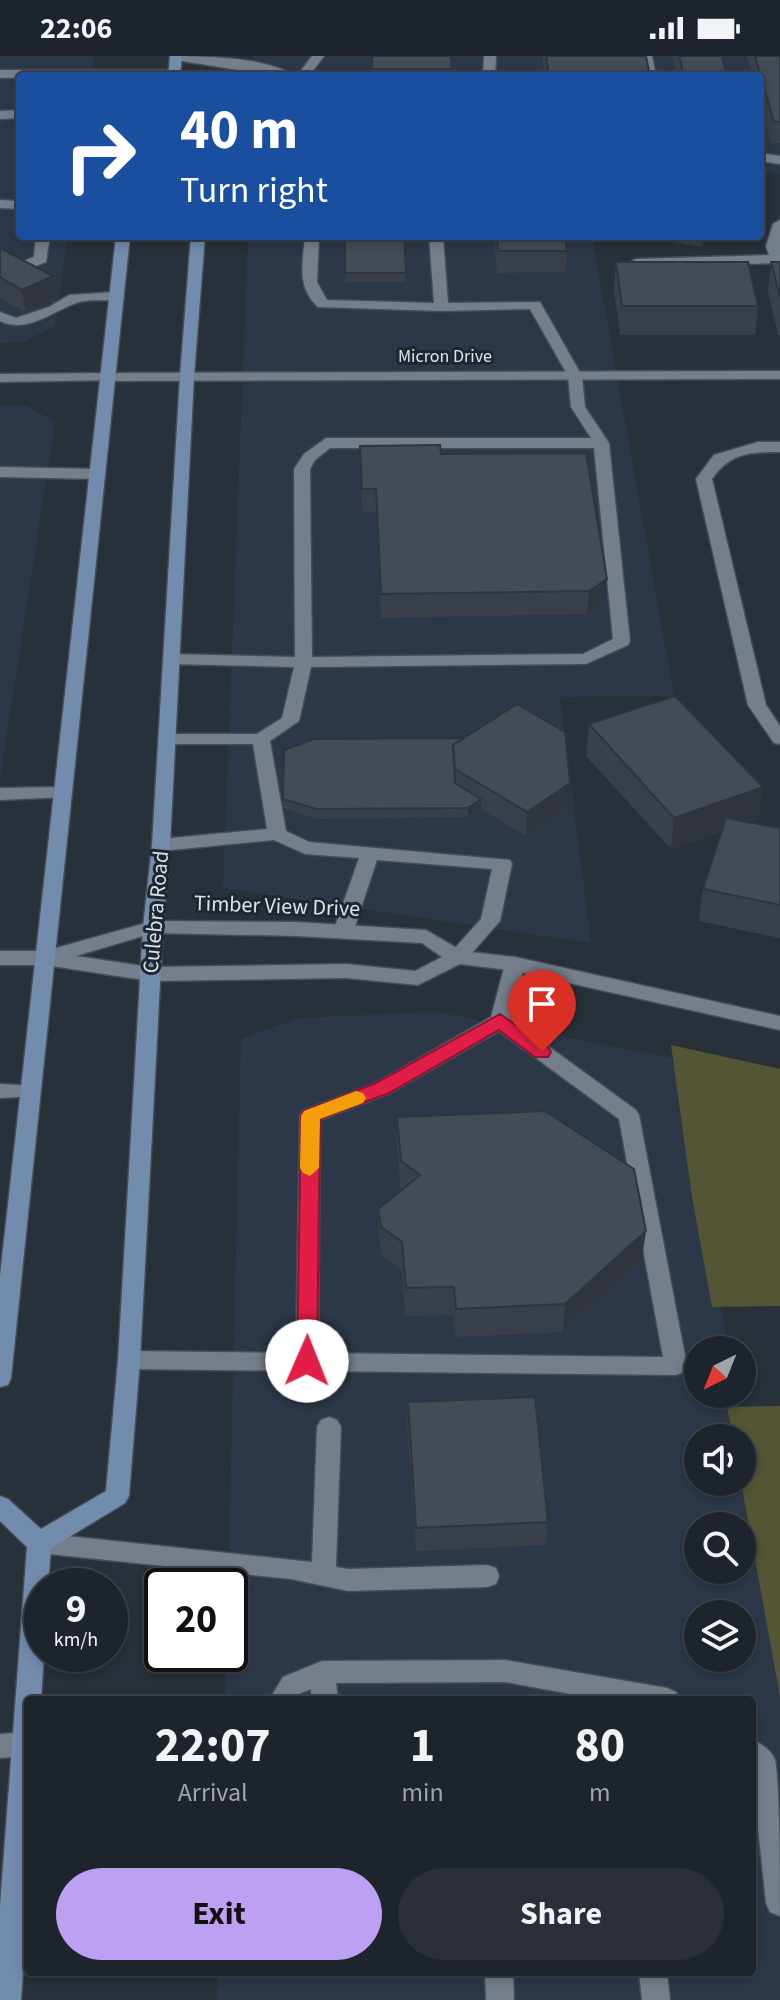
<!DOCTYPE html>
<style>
:root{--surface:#1e242c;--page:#2b3038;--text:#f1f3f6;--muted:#a1a4a9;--line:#3c4148;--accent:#bca0f2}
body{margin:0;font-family:"Source Sans 3",sans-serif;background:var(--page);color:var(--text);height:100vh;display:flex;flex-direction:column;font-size:30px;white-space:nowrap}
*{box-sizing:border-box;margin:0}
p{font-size:26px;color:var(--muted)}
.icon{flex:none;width:44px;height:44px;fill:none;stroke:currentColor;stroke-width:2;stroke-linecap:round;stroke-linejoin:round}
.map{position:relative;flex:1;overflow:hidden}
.sheet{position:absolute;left:24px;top:1640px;width:732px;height:280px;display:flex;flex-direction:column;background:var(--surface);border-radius:8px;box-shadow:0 4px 12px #0003,0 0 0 2px var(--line)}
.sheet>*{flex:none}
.top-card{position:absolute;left:16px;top:16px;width:748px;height:168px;border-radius:8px;box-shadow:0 4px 12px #0003,0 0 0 2px var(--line);background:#1a4fa0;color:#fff;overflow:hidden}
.needle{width:52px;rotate:223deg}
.fabs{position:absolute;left:684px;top:1280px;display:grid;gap:16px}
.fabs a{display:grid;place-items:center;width:72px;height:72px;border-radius:50%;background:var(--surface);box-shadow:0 4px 12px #0003,0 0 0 2px var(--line);font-size:40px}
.speed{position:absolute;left:24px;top:1512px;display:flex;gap:16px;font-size:40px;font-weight:700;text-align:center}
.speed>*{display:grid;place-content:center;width:104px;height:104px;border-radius:50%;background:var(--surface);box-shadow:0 4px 12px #0003,0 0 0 2px var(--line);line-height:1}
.speed small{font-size:20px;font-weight:400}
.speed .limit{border:4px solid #111;border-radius:12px;background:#fff;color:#111}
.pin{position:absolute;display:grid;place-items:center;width:68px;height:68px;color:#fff;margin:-82px -34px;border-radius:50% 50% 50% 0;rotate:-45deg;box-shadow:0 0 8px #0007}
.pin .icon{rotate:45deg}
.me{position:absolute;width:88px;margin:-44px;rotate:1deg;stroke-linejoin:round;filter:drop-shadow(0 0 6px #0008)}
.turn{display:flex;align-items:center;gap:28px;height:168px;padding:0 32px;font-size:36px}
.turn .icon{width:104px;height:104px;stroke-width:2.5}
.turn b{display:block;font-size:56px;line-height:68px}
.eta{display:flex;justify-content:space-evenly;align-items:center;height:136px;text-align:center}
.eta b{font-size:48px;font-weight:700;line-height:56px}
.button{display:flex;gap:16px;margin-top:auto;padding:16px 32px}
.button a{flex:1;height:92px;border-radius:48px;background:var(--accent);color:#111;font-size:32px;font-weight:700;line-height:92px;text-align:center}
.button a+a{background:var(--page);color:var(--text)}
.status{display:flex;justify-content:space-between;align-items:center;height:56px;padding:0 40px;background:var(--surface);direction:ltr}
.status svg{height:22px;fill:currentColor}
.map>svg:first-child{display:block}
.built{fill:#2c3848;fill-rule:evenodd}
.green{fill:#535535}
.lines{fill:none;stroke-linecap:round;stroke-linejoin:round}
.service-casing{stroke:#454c55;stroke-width:3}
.minor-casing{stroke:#454c55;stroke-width:3}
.tertiary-casing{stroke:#454c55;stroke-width:3}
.secondary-casing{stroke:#454c55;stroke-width:3}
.service{fill:#757e8b;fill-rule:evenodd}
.minor{fill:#757e8b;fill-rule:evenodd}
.tertiary{fill:#757e8b;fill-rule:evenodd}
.secondary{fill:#728cae;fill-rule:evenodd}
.wall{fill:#3a404b}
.shaded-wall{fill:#2f343d}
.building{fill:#434b57;stroke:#2f343d;stroke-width:2}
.route{fill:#e11d48;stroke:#92132f;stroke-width:2}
.slow{fill:#f59e0b}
.labels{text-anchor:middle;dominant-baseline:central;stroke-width:6;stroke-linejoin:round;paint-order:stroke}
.far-street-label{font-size:18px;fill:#dce1e8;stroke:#1e2630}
.street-label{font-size:22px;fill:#dce1e8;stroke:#1e2630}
</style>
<div class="status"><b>22:06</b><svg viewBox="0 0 49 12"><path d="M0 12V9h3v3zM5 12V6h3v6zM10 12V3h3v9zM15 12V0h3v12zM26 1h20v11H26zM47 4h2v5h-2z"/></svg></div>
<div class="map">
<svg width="780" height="1944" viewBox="0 0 780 1944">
<rect width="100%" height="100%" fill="#28303a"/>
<path class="built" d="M 0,0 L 94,0 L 91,20 L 20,20 L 20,180 L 68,180 L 55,270 L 24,286 L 0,287 Z
M 253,0 L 780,0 L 780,118 L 760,115 L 760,20 L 253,20 Z
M 248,180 L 592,180 L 674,640 L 560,641 L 591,887 L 223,832 Z
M 0,350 L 27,350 L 55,366 L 0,723 Z
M 437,956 L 672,1002 L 729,1294 L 698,1294 L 698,1338 L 737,1338 L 760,1453 L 780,1586 L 780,1944 L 217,1944 L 218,1916 L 752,1916 L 752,1644 L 225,1644 L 226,1598 L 230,1598 L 228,1530 L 241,983 L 299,962 ZM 698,1382 L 742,1382 L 742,1426 L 698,1426 ZM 698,1470 L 742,1470 L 742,1514 L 698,1514 ZM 698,1558 L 742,1558 L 742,1602 L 698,1602 Z"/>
<path class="green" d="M 671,989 L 780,1013 L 780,1250 L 712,1251 L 692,1141 Z
M 780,1350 L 780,1641 L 741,1426 L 742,1382 L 733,1382 L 727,1351 Z"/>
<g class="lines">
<g class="service-casing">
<path id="service" d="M 170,0 C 203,0 268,1 295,20 L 275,20 L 176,4 Z
M 312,0 L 324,0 L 309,20 L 297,20 Z
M 484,0 L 496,0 L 495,20 L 483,20 Z
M 640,0 L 652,0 L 656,20 L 644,20 Z
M 0,14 L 174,14 L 180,18 L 0,22 Z
M 20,54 L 20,62 L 0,63 L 0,55 Z
M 760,97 L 780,100 L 780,108 L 760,105 Z
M 0,144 L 20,145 L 20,153 L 0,152 Z
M 780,164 L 780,207 L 636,211 L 629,207 L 636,203 L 769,199 L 766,190 L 773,168 Z
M 36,180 L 50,180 L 46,206 L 13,219 L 3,219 L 3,213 L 34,201 Z
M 305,180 L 319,180 L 317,226 L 327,244 L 434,247 L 429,180 L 443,180 L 448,247 L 540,246 L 582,320 L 585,351 L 609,387 L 630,585 L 628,589 L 586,608 L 311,611 L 299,665 L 270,685 L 286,775 L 309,786 L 510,804 L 512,808 L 500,865 L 464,906 L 457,908 L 447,901 L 481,863 L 492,813 L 377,804 L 353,876 L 343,883 L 333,876 L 359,802 L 305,798 L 274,784 L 161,795 L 152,789 L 161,783 L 267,773 L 253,688 L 167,688 L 158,683 L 167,678 L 257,678 L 282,662 L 294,611 L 171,608 L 163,603 L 171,598 L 295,601 L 294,413 L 304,398 L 326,382 L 591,382 L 571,351 L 568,320 L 530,253 L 441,255 L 318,251 C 296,231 303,206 305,180 ZM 330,392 L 594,392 L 613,583 L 583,598 L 312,601 L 310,413 L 315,404 Z
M 115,236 L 120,237 L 120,243 C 106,246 89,242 76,247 C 51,256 27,278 0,265 L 0,256 L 16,262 L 49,251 L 69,239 Z
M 758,386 L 780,386 L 780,396 C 749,396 730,397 712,423 L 766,649 L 780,670 L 780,688 L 774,687 L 748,649 L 696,423 L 714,399 Z
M 0,411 L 97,413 L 105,418 L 97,423 L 0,421 Z
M 61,731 L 67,733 L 70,737 L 67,741 L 0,744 L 0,732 Z
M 515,901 L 525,908 L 511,963 L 636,1054 L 639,1059 L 687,1310 L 684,1316 L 676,1319 L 129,1313 L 121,1310 L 118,1304 L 121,1298 L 129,1295 L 296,1297 L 300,1060 L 303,1055 L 376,1027 L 491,961 L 505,908 ZM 499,975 L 619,1063 L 663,1301 L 318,1297 L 320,1064 L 390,1037 Z
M 0,1028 L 37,1030 L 40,1035 L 37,1040 L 0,1042 Z
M 329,1361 L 337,1364 L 341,1371 L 336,1511 L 348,1513 L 487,1509 L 496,1512 L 499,1520 L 496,1528 L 487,1531 L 348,1535 L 291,1523 L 39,1497 L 30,1494 L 27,1487 L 30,1480 L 39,1477 L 312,1506 L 317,1371 L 321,1364 Z
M 505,1604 L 667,1632 L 676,1636 L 680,1644 L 603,1644 L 505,1626 L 336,1627 L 338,1644 L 312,1644 L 311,1633 L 301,1637 L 296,1644 L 269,1644 L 283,1621 L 322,1605 Z
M 28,1676 L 28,1700 L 0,1702 L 0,1678 Z
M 752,1684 C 762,1688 771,1694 775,1704 C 780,1728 780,1828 780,1860 L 770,1856 L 766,1847 L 752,1717 Z
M 485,1916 L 513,1916 L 514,1944 L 486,1944 Z
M 639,1916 L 667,1916 L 670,1944 L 642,1944 Z"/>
</g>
<g class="minor-casing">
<path id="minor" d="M 109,317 L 116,321 L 114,324 L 0,326 L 0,318 Z
M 0,895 L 45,895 L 55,902 L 45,909 L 0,909 Z"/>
</g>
<g class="tertiary-casing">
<path id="tertiary" d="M 780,315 L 780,323 L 109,325 L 102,321 L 109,317 Z
M 153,865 L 296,866 L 426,874 L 462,895 L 515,901 L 780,960 L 780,974 L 515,915 L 460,908 L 418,929 L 346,922 L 150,925 L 45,909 L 35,902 L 38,897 ZM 153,877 L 296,880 L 422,887 L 442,901 L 415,915 L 346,908 L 150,911 L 76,900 Z"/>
</g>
<g class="secondary-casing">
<path id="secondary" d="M 170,0 L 182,0 L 180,20 L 168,20 Z
M 116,180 L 130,180 L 11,1322 L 8,1329 L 0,1331 L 0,1220 Z
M 191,180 L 205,180 L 194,320 L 170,789 L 163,871 L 140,1304 L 129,1440 L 125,1447 L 51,1492 L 48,1530 L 42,1530 L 44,1598 L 41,1644 L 28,1644 L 28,1838 L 21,1944 L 0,1944 L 0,1850 L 27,1491 L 0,1465 L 0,1440 L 8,1443 L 41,1473 L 106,1435 L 118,1304 L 143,871 L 152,789 L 180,320 Z"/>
</g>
<use href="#service" class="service"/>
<use href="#minor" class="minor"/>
<use href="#tertiary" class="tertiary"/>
<use href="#secondary" class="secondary"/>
</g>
<path class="wall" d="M 372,0 L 451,0 L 451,20 L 372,20 Z
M 542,0 L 646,0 L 650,20 L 545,20 Z
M 672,0 L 722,0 L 727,20 L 677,20 Z
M 747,0 L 780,0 L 780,87 L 771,87 L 760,46 L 760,20 L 753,20 Z
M 345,180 L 404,180 L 406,226 L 345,226 Z
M 494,180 L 565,180 L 567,195 L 566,216 L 497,217 Z
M 639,180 L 708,180 L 702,191 Z
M 0,192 L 53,220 L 55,242 L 25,256 L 0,242 Z
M 616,206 L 758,250 L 755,279 L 620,279 L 614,235 Z
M 771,206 L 780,206 L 780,279 L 778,279 L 768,235 Z
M 360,390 L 441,398 L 607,523 L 605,546 L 587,558 L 381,562 L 376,456 L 362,456 Z
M 589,668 L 763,731 L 758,763 L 749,766 L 780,772 L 780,882 L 699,865 L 703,833 L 722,776 L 671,793 L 586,700 Z
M 462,682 L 569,751 L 526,780 L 481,753 L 468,761 L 316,763 L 283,752 L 283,743 Z
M 397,1061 L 642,1203 L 563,1276 L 456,1281 L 453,1259 L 405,1260 L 402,1214 L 381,1199 L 379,1181 L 378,1153 L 401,1134 L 397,1089 Z
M 408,1346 L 548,1466 L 546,1489 L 416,1495 L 407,1370 Z"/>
<path class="shaded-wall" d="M 703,180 L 708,180 L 702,191 Z
M 53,220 L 55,242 L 25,256 L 22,234 Z
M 607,523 L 605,546 L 587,558 L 589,535 Z
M 570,727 L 569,751 L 526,780 L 527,756 Z
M 763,731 L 758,763 L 671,793 L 674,762 Z
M 481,743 L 481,753 L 468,761 L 468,752 Z
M 646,1175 L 642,1203 L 563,1276 L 565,1248 Z"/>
<path class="building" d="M 372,0 L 451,0 L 452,13 L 372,13 Z
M 546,0 L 646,0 L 650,20 L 549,20 Z
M 679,0 L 722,0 L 727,20 L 684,20 Z
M 755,0 L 780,0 L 780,66 L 774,66 Z
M 345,180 L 404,180 L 406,217 L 345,217 Z
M 497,180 L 565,180 L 567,195 L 498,195 Z
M 0,192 L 53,220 L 22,234 L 0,221 Z
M 616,206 L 748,206 L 758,250 L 622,250 Z
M 771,206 L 780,206 L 780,241 Z
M 440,389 L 441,398 L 586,397 L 607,523 L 589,535 L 381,538 L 376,433 L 362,433 L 360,390 Z
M 675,640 L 763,731 L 674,762 L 589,668 Z
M 517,648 L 565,676 L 570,727 L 527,756 L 455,713 L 453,689 Z
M 462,682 L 463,683 L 453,689 L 455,727 L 481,743 L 468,752 L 316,753 L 283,743 L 284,694 L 314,683 Z
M 726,762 L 780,772 L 780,849 L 703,833 Z
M 545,1055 L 634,1113 L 646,1175 L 565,1248 L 456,1253 L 454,1231 L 406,1232 L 402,1186 L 381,1171 L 378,1153 L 420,1119 L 401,1105 L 397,1061 Z
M 535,1341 L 548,1466 L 416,1472 L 408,1346 Z"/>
<path class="route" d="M 500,958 L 548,991 L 551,996 L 548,1001 L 535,1001 L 499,974 L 389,1037 L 320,1063 L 317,1305 L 314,1311 L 307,1313 L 300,1311 L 297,1305 L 301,1060 L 304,1055 L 376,1027 Z"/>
<path class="slow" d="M 356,1035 L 363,1037 L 366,1042 L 363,1047 L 320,1063 L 319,1112 L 310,1120 L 303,1117 L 300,1112 L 301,1060 L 304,1055 Z"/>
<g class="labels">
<g class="far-street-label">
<text x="445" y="300">Micron Drive</text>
</g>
<g class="street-label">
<text transform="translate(277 850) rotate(2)">Timber View Drive</text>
<text transform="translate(156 856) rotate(-85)">Culebra Road</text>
</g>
</g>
</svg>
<div class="fabs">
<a><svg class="needle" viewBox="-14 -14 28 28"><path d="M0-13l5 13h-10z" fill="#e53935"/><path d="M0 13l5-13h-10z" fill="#a1a4a9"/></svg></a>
<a><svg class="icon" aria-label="sound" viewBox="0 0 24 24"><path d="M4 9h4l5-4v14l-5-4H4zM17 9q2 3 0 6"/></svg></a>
<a><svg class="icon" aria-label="search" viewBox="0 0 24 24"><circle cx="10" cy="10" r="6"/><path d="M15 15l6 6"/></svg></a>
<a><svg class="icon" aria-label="layers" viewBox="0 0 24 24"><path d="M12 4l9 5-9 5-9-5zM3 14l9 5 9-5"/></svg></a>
</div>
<div class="speed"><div>9<small>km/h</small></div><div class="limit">20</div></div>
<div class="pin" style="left:542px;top:996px;background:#d93025"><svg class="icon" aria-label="arrive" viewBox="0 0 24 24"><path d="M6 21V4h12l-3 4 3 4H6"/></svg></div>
<svg class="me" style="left:307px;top:1305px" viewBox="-20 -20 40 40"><circle r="19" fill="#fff"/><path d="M0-13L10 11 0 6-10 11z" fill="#e11d48"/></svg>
<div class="top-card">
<div class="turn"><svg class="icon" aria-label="right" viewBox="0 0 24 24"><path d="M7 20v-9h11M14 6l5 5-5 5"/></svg><div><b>40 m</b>Turn right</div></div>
</div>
<section class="sheet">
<div class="eta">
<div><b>22:07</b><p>Arrival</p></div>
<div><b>1</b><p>min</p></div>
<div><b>80</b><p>m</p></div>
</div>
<div class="button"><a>Exit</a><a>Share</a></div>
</section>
</div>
